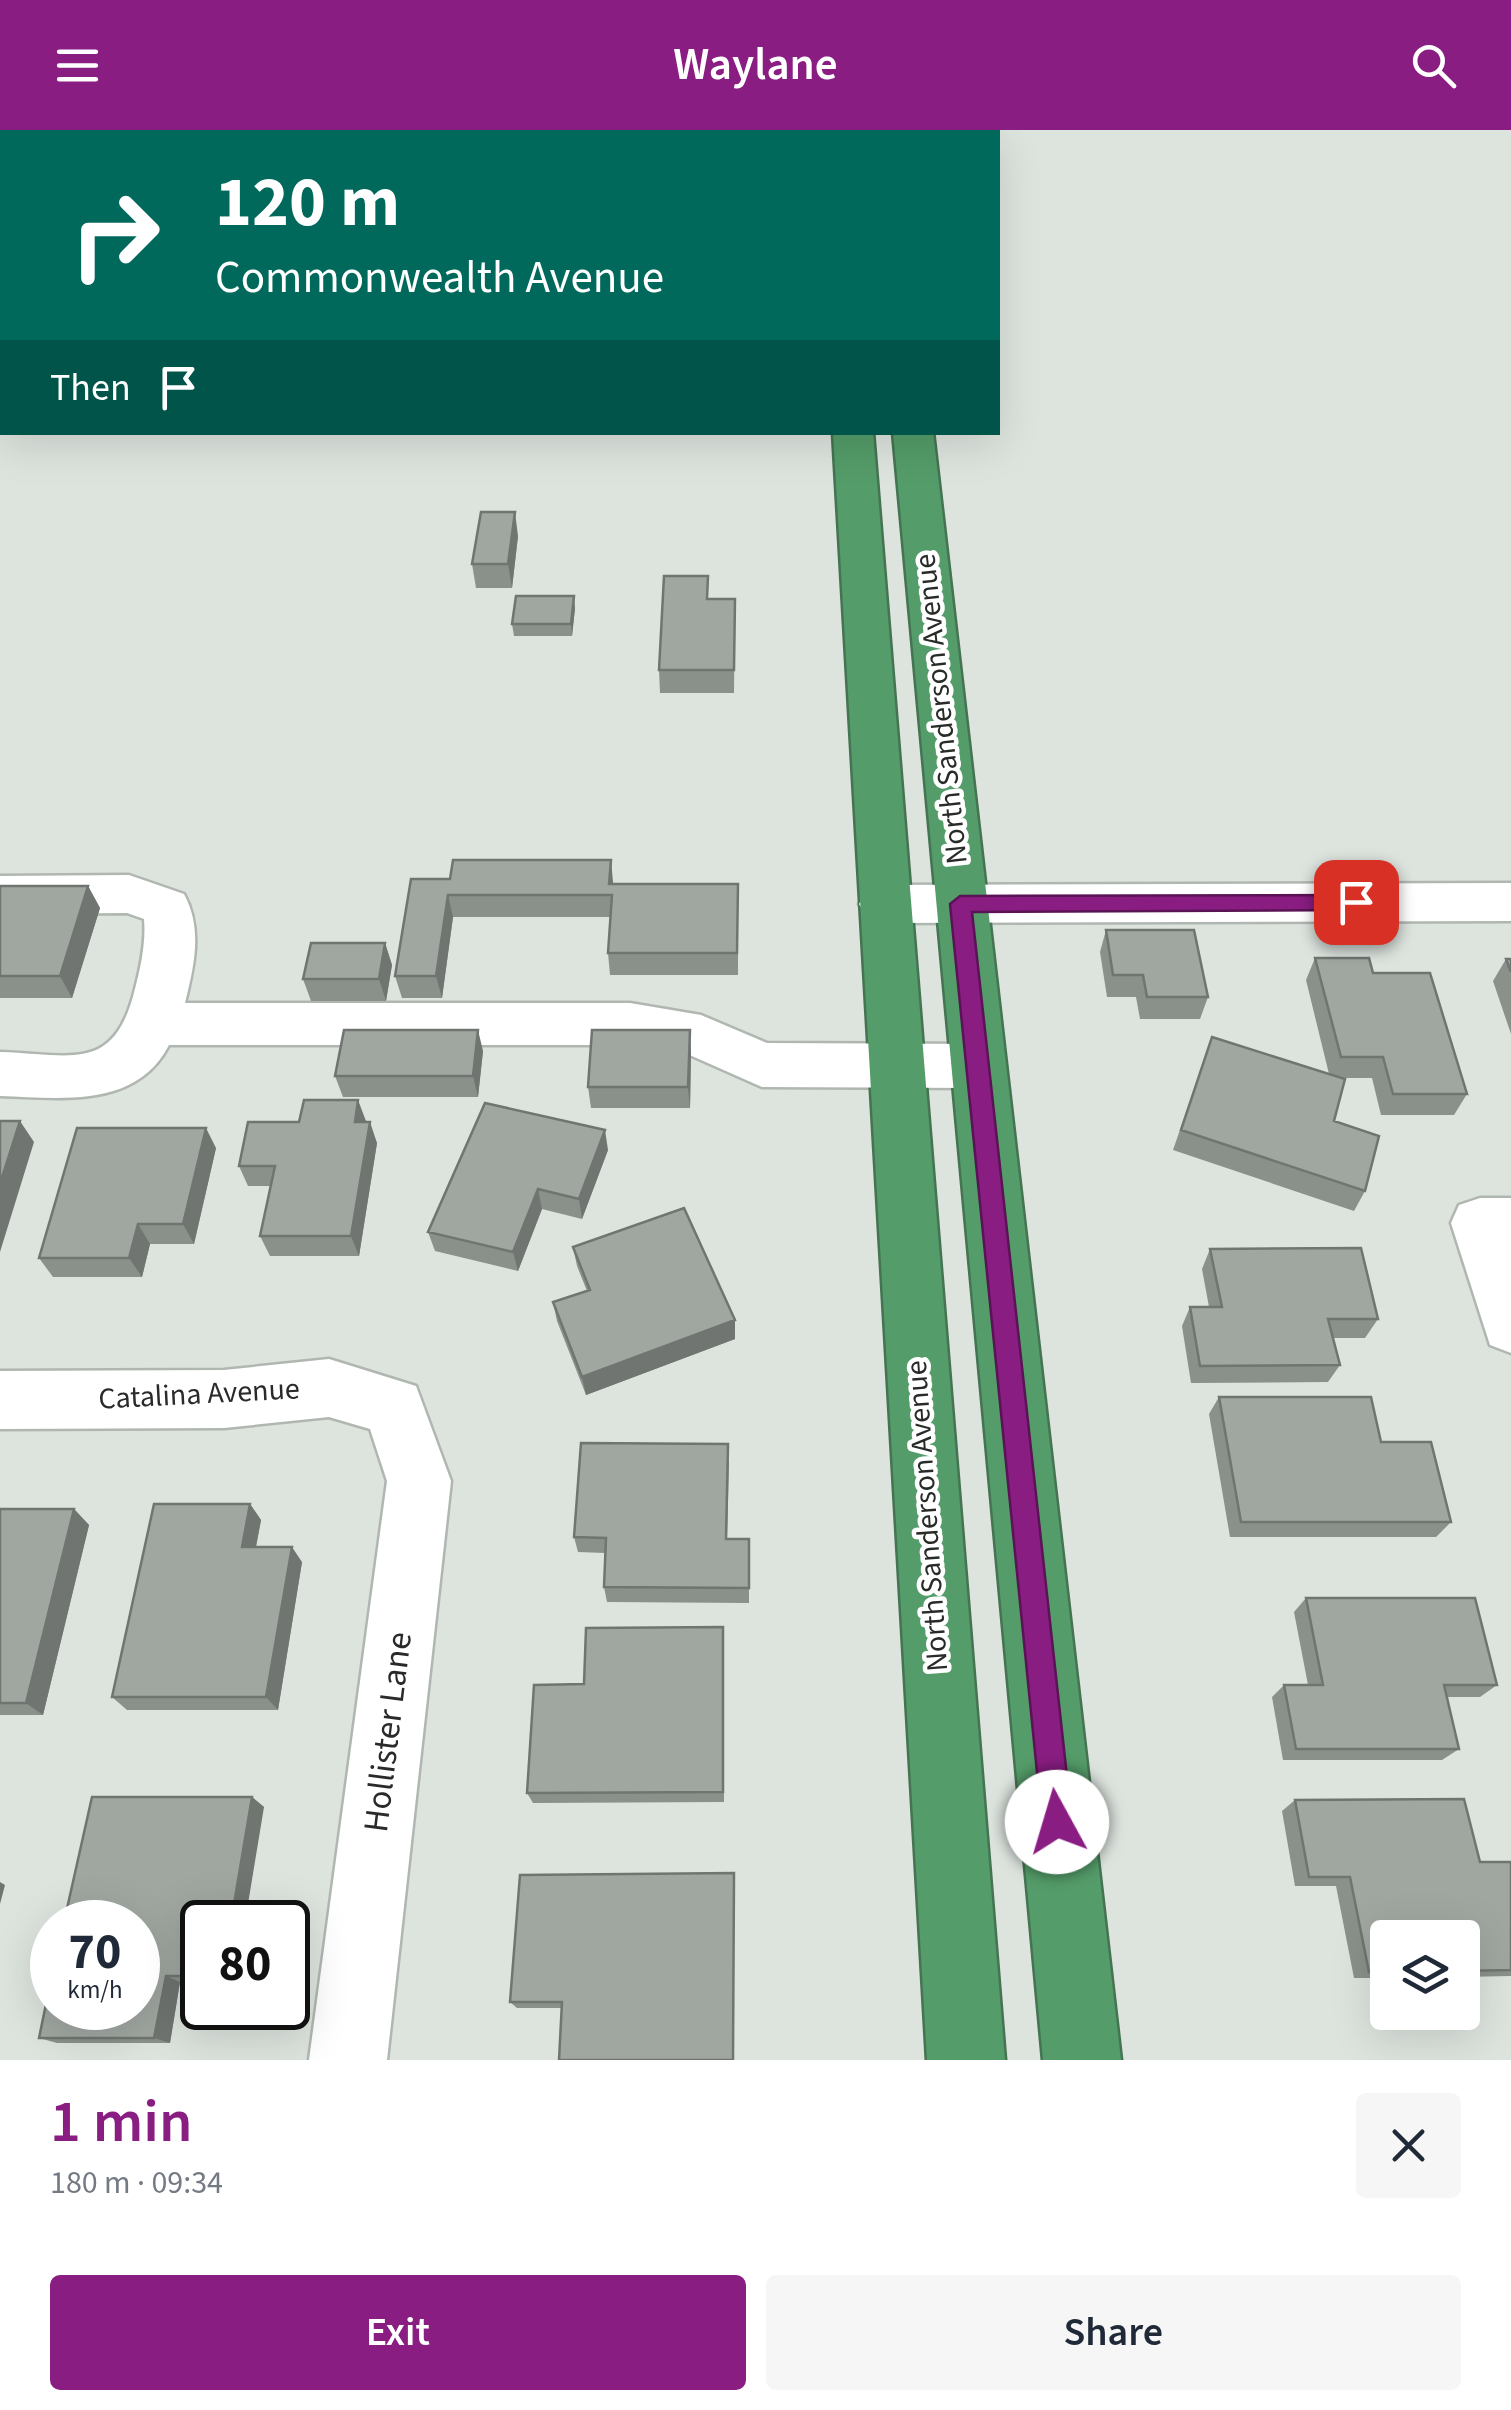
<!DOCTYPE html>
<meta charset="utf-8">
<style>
:root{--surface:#fff;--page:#f6f6f7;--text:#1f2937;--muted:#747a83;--accent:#8a1d82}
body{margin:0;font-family:"Source Sans 3",sans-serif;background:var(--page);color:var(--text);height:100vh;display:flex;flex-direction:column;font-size:38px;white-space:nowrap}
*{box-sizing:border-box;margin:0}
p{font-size:32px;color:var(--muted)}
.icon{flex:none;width:55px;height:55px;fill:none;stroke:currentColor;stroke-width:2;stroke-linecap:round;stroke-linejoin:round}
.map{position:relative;height:1930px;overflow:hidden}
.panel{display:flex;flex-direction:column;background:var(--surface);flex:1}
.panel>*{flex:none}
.banner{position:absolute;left:0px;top:0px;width:1000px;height:305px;box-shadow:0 10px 40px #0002;background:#00695c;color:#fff;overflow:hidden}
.buttons{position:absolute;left:1370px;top:1790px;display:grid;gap:20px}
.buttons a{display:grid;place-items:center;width:110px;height:110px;border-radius:10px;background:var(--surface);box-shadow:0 10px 40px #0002;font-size:50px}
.speed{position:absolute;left:30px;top:1770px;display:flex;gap:20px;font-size:50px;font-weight:700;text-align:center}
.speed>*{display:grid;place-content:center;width:130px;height:130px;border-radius:50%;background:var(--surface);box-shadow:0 10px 40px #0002;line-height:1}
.speed small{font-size:25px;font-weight:400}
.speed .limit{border:5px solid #111;border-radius:15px;background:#fff;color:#111}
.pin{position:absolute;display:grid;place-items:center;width:85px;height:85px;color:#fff;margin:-42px;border-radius:20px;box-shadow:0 5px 15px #0006}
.me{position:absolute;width:110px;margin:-55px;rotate:354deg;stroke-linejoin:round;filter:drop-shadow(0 0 8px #0008)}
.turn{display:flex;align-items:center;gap:35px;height:210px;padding:0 50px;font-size:45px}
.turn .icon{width:130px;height:130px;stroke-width:2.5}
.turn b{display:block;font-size:70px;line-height:85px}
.then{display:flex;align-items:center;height:95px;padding:0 50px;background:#0003;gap:20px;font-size:38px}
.round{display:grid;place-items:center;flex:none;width:105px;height:105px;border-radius:10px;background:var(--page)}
.overview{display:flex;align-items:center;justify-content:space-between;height:170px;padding:0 50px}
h1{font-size:60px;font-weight:600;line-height:75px;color:var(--accent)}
.primary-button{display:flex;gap:20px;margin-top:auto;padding:20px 50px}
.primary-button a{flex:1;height:115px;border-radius:10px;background:var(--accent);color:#fff;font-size:40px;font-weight:600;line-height:115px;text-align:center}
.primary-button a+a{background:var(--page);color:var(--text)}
header{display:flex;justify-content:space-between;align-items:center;height:130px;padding:0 50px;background:var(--accent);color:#fff;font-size:45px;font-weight:600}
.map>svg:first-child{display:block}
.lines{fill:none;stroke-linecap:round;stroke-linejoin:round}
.minor-casing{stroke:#b0b7b1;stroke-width:5}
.highway-casing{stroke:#457452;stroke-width:5}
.minor{fill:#fff;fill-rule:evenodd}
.highway{fill:#549c69;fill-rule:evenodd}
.wall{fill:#8a908a}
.shaded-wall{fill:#707571}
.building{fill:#a0a7a1;stroke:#707571;stroke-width:2.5}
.route{fill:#8a1d82;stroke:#5a1354;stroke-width:2.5}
.labels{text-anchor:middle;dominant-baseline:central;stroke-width:9;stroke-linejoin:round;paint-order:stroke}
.street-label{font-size:30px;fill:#282b28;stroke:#fff}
.near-street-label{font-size:35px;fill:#282b28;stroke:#fff}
</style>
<header><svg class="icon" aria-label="menu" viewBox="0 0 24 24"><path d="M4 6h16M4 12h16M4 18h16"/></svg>Waylane<svg class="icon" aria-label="search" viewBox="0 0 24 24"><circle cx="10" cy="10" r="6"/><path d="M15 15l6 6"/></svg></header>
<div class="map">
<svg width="1511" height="1930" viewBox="0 0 1511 1930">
<rect width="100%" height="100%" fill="#dde4de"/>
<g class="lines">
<g class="minor-casing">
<path id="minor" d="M 129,745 L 184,764 C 203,799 194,836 185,873 L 630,873 L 701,885 L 767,913 L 978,914 L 997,920 L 1005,936 L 997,952 L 978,958 L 762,957 L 692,926 L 630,915 L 169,915 C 136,979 61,968 0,966 L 0,922 C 72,924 114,944 135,859 C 141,836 146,812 144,789 L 127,783 L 0,784 L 0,746 Z
M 1511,753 L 1511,791 L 884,793 L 866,787 L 859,774 L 866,761 L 884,755 Z
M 1480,1068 L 1511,1068 L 1511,1223 L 1490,1215 L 1451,1093 L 1459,1075 Z
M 329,1229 L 416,1256 L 451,1351 L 387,1930 L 309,1930 L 387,1351 L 370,1299 L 329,1287 L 224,1298 L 0,1299 L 0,1241 L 224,1240 Z"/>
</g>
<g class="highway-casing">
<path id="highway" d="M 817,0 L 849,0 L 849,2 L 817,2 Z
M 867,0 L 899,0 L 899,2 L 867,2 Z
M 833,302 L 873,302 L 1005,1930 L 927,1930 Z
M 893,302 L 933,302 L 1121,1930 L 1043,1930 Z"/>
</g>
<use href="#minor" class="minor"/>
<use href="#highway" class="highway"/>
</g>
<path class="wall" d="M 518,406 L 512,458 L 476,458 L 472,434 Z
M 708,469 L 735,469 L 734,563 L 660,563 L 659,540 Z
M 575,478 L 572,506 L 514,506 L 512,494 Z
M 411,749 L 613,754 L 738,754 L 738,845 L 610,845 L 608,823 L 610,787 L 453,787 L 442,868 L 402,868 L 395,846 Z
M 0,756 L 88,756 L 100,778 L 72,868 L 0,868 Z
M 1106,800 L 1208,867 L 1200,889 L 1140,889 L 1136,867 L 1107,867 L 1100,822 Z
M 385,813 L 392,835 L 386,871 L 311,871 L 303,849 Z
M 1315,828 L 1373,843 L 1467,964 L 1454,985 L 1381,985 L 1372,948 L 1344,948 L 1334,991 L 1365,1061 L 1354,1081 L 1173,1020 L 1212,907 L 1329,944 L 1306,850 Z
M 1506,829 L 1511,829 L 1511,904 L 1493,851 Z
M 483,921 L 478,967 L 343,967 L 335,946 Z
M 691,921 L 690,978 L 591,978 L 588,957 Z
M 358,970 L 365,992 L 377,1013 L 359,1126 L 270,1126 L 260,1106 L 271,1056 L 248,1056 L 239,1036 L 299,992 Z
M 216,1018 L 194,1114 L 150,1114 L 142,1147 L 53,1147 L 39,1128 Z
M 608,1020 L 582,1089 L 542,1079 L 518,1141 L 435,1121 L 428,1102 Z
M 573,1117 L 735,1209 L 586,1265 L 557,1191 L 553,1172 L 587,1161 L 577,1136 Z
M 1210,1119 L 1378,1189 L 1365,1208 L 1333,1208 L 1340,1235 L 1328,1252 L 1191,1253 L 1182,1196 L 1190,1177 L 1209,1177 L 1202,1139 Z
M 1219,1267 L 1381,1312 L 1451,1392 L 1436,1407 L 1230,1407 L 1209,1284 Z
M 729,1331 L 727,1409 L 749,1409 L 749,1473 L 607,1472 L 604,1457 L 605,1423 L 578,1422 L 574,1407 Z
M 250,1374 L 261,1390 L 256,1417 L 302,1432 L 278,1580 L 127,1580 L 112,1567 Z
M 0,1379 L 74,1379 L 89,1395 L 43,1585 L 0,1585 Z
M 1306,1468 L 1497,1555 L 1480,1567 L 1447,1567 L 1459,1619 L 1442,1630 L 1283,1630 L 1272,1567 L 1284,1555 L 1308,1555 L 1294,1482 Z
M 724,1510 L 724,1672 L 533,1673 L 527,1663 L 584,1554 Z
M 252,1667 L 264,1677 L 202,1792 L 202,1852 L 180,1852 L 170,1913 L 57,1913 L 39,1908 Z
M 1295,1670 L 1480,1732 L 1511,1732 L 1511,1846 L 1462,1847 L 1462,1808 L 1388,1808 L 1388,1848 L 1354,1848 L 1336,1756 L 1295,1756 L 1282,1681 Z
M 734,1743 L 562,1878 L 517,1878 L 510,1872 Z"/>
<path class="shaded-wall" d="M 515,382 L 518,406 L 512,458 L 508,434 Z
M 574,466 L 575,478 L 572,506 L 571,494 Z
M 611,730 L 613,752 L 612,768 L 609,754 Z
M 88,756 L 100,778 L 72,868 L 60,846 Z
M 448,765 L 453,787 L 442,868 L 436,846 Z
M 385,813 L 392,835 L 386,871 L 379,849 Z
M 478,900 L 483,921 L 478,967 L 473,946 Z
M 690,900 L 691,921 L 690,978 L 688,957 Z
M 358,970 L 366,991 L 362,1013 L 355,992 Z
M 20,991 L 34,1012 L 0,1122 L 0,1054 Z
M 370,992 L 377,1013 L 359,1126 L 351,1106 Z
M 206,998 L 216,1018 L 194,1114 L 183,1094 Z
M 605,1000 L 608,1020 L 582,1089 L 579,1069 Z
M 538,1059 L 542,1079 L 518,1141 L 513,1122 Z
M 138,1094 L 150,1114 L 142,1147 L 129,1128 Z
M 735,1190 L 735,1209 L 586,1265 L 582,1247 Z
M 250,1374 L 261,1390 L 253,1432 L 242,1417 Z
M 74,1379 L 89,1395 L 43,1585 L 26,1573 Z
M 292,1417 L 302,1432 L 278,1580 L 266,1567 Z
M 252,1667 L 264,1677 L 245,1792 L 231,1792 Z
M 0,1752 L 5,1755 L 0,1774 Z
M 166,1846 L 180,1852 L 170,1913 L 154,1908 Z"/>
<path class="building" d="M 612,0 L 728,0 L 728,2 L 611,2 Z
M 481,382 L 515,382 L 508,434 L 472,434 Z
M 664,446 L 708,446 L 707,469 L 735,469 L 734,540 L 659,540 Z
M 516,466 L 574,466 L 571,494 L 512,494 Z
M 453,730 L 611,730 L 609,754 L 738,754 L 737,823 L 608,823 L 612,765 L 448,765 L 436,846 L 395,846 L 411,749 L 450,749 Z
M 0,756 L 88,756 L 60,846 L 0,846 Z
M 1106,800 L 1194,800 L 1208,867 L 1147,867 L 1143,845 L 1113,845 Z
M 311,813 L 385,813 L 379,849 L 303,849 Z
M 1315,828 L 1369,828 L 1373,843 L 1430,843 L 1467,964 L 1393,964 L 1383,927 L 1341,927 Z
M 1506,829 L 1511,829 L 1511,842 Z
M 344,900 L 478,900 L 473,946 L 335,946 Z
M 592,900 L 690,900 L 688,957 L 588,957 Z
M 1212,907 L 1345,949 L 1334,991 L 1379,1006 L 1365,1061 L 1181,1000 Z
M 304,970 L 358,970 L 355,992 L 370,992 L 351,1106 L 260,1106 L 275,1036 L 239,1036 L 248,992 L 299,992 Z
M 485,973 L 605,1000 L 579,1069 L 538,1059 L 513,1122 L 428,1102 Z
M 0,991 L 20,991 L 0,1054 Z
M 77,998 L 206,998 L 183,1094 L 138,1094 L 129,1128 L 39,1128 Z
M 684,1078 L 735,1190 L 582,1247 L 553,1172 L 590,1160 L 573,1117 Z
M 1361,1118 L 1378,1189 L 1328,1189 L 1340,1235 L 1200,1236 L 1190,1177 L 1222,1177 L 1210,1119 Z
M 1219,1267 L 1371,1267 L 1381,1312 L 1431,1312 L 1451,1392 L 1241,1392 Z
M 581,1313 L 728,1314 L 726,1409 L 749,1409 L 749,1458 L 604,1457 L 606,1408 L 574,1407 Z
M 154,1374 L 250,1374 L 242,1417 L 292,1417 L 266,1567 L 112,1567 Z
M 0,1379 L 74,1379 L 26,1573 L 0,1573 Z
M 1306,1468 L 1475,1468 L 1497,1555 L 1444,1555 L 1459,1619 L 1296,1619 L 1284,1555 L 1323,1555 Z
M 723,1497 L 723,1662 L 527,1663 L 534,1555 L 584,1554 L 586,1498 Z
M 92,1667 L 252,1667 L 231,1792 L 202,1792 L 202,1846 L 166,1846 L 154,1908 L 39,1908 L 52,1845 L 52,1878 L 138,1878 L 138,1792 L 64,1792 Z
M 1464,1669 L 1480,1732 L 1511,1732 L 1511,1840 L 1462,1841 L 1462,1808 L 1388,1808 L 1388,1842 L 1369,1842 L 1350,1747 L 1309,1747 L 1295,1670 Z
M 734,1743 L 733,1930 L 559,1930 L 562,1872 L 510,1872 L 520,1745 Z"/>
<path class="route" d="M 1356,765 L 1367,772 L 1356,780 L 972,782 L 1072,1692 L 1068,1702 L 1057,1706 L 1046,1702 L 1042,1692 L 950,774 L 960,766 Z"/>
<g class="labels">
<g class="street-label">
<text transform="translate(941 579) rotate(-96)">North Sanderson Avenue</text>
<text transform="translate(199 1264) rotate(-3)">Catalina Avenue</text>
<text transform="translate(927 1386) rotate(-94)">North Sanderson Avenue</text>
</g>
<g class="near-street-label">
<text transform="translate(388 1602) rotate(-83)">Hollister Lane</text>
</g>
</g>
</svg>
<div class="buttons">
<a><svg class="icon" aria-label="layers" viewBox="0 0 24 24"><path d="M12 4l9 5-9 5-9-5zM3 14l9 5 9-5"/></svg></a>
</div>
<div class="speed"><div>70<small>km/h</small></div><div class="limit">80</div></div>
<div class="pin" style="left:1356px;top:772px;background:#d93025"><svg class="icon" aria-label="arrive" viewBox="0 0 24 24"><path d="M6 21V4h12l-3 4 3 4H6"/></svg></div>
<svg class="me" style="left:1057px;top:1692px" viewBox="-20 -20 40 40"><circle r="19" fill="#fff"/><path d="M0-13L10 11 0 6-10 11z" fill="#8a1d82"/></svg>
<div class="banner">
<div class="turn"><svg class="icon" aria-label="right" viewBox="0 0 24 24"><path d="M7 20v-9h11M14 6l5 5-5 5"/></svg><div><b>120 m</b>Commonwealth Avenue</div></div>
<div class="then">Then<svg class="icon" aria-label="arrive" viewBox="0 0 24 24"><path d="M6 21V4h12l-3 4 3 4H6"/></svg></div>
</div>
</div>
<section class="panel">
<div class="overview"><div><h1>1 min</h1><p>180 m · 09:34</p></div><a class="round"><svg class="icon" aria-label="close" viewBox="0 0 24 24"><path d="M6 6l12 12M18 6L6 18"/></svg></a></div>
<div class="primary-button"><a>Exit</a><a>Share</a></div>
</section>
